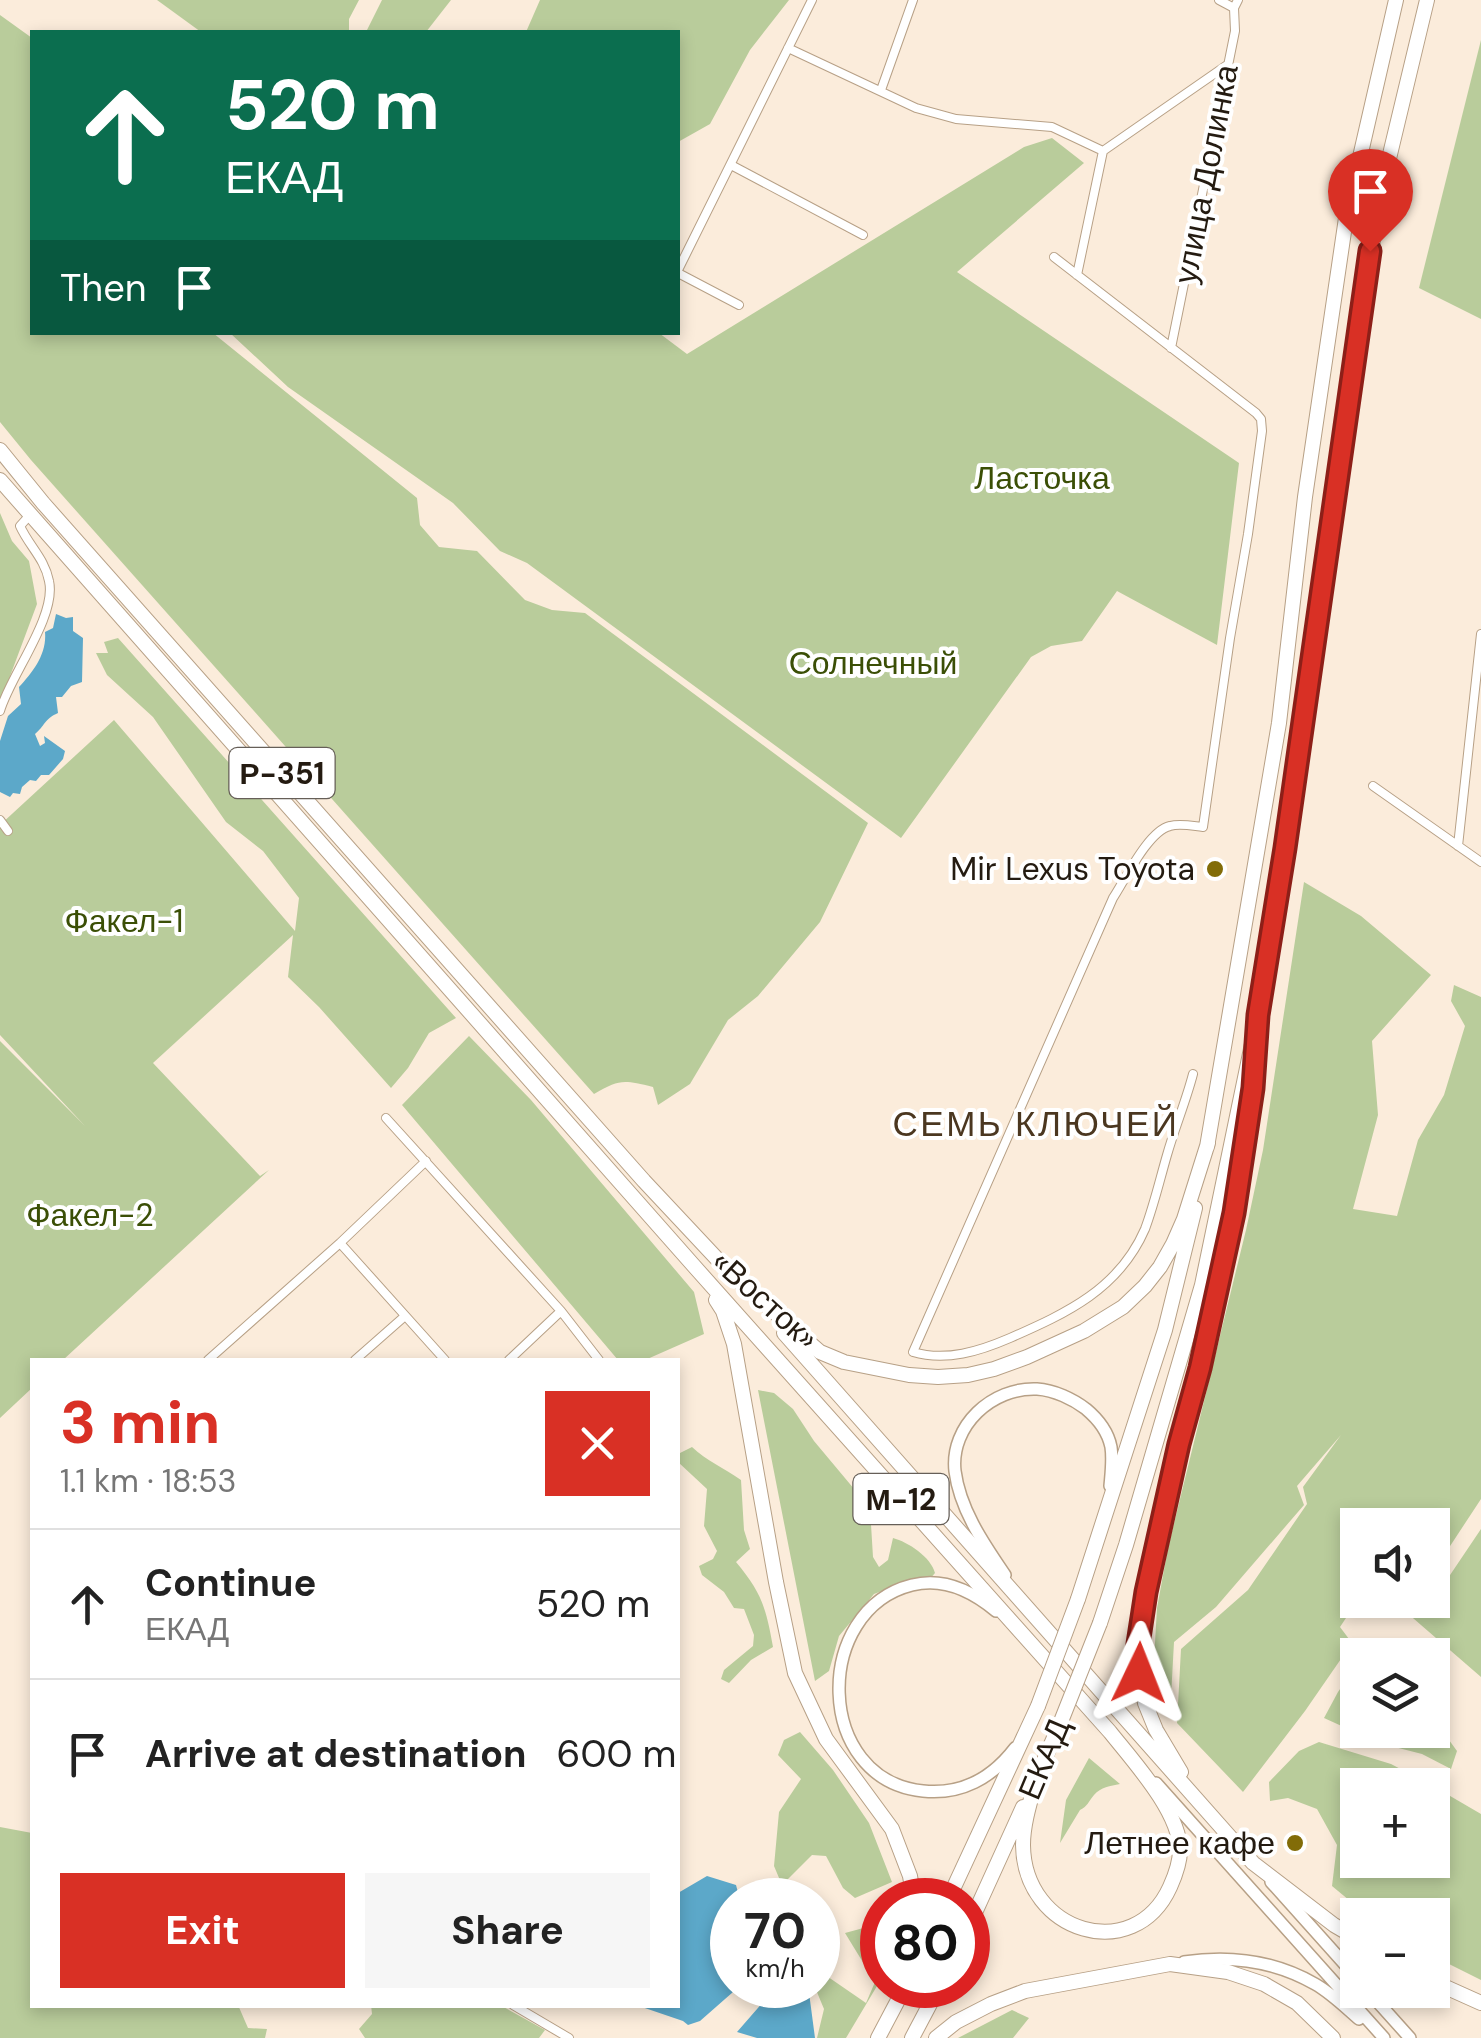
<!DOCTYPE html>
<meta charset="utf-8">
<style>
:root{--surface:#fff;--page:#f6f6f6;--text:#222;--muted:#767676;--line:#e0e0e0;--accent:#d93025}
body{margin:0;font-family:"DM Sans",sans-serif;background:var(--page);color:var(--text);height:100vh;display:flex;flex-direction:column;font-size:38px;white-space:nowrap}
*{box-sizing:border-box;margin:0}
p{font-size:32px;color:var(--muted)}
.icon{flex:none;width:55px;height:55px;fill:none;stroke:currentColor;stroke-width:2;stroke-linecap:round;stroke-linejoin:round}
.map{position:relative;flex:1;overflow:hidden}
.details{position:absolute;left:30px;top:1358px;width:650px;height:650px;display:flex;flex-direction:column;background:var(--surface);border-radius:0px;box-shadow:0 5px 15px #0003}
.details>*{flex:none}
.guide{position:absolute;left:30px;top:30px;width:650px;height:305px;border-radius:0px;box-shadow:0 5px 15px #0003;background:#0b6e4f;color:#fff;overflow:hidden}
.fabs{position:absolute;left:1340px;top:1508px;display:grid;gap:20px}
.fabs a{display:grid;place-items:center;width:110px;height:110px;border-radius:0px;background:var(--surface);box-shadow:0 5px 15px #0003;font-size:50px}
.speed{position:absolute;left:710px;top:1878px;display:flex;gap:20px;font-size:50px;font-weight:700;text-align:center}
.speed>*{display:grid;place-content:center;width:130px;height:130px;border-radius:50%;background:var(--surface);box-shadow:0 5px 15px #0003;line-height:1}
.speed small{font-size:25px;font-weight:400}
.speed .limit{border:15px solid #d22;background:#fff;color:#111}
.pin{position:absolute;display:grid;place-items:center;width:85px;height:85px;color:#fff;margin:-102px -42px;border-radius:50% 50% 50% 0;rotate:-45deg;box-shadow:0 0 10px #0007}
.pin .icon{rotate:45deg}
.me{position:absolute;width:110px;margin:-55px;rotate:2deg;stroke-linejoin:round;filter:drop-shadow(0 0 8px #0008)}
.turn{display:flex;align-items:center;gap:35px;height:210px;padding:0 30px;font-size:45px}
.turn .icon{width:130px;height:130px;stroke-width:2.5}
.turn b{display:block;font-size:70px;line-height:85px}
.then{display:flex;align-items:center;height:95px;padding:0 30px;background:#0003;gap:20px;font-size:38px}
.round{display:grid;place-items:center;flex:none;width:105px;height:105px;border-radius:0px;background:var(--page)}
.headline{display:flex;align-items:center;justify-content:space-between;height:170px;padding:0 30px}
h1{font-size:60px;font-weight:700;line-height:75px;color:var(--accent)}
.action{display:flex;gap:20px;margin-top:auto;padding:20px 30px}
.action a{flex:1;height:115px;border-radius:0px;background:var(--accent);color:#fff;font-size:40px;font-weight:700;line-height:115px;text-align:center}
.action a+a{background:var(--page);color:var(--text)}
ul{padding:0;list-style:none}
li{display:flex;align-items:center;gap:30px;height:150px;padding:0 30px;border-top:2px solid var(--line)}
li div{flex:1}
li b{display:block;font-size:38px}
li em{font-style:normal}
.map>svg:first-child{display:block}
.green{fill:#b9cc9b}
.water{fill:#5ca8c9}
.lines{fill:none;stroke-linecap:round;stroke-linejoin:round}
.street-casing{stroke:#b7a086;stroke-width:10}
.primary-casing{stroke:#b7a086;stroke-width:14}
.highway-casing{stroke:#b7a086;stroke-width:16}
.street{stroke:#fff;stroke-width:8}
.primary{stroke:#fff;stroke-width:11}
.highway{stroke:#fff;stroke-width:14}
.highway-bridge-casing{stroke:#b7a086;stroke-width:16;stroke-linecap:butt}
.highway-bridge{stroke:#fff;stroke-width:14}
.route-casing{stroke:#8d1f18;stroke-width:25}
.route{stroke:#d93025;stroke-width:18}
.poi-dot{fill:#826c08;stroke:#fff;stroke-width:4}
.labels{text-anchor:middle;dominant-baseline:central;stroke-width:8;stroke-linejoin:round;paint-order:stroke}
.shield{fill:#fff;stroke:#665f58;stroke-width:2.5}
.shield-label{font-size:30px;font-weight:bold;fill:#241b11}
.street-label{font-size:32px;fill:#241b11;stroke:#fff}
.park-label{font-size:32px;fill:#3b4f06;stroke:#fff}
.poi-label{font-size:32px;fill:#241b11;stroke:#fff;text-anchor:end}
.neighbourhood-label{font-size:35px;letter-spacing:2.5px;fill:#4b3720;stroke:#fff}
</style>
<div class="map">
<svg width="1481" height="2038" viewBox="0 0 1481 2038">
<rect width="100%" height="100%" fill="#fbecdb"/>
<path class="green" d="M 157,0 L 359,0 L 349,19 L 349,32 L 201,32 Z
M 382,0 L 451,0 L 426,32 L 366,32 Z
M 540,0 L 789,0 L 750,50 L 710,124 L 678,142 L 678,32 L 526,32 Z
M 0,15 L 32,38 L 32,332 L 213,333 L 417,498 L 420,525 L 439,547 L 477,551 L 525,600 L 552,610 L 585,613 L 868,823 L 820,922 L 758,996 L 728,1020 L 690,1084 L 658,1105 L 653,1087 C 623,1080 620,1079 594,1094 L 31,460 L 0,422 Z
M 1481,40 L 1481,319 L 1419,288 Z
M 1052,138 L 1084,163 L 957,272 L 1239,463 L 1217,645 L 1117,591 L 1082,641 L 1051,646 L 1031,657 L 901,838 L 527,563 L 500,551 L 453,503 L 288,387 L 230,333 L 659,333 L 687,354 L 1024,147 Z
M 0,513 L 12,541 L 29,561 L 37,604 L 0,703 Z
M 118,638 L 456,1018 L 429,1033 L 408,1068 L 391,1088 L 319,1007 L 288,977 L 293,935 L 153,1063 L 260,1176 L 269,1170 L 63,1360 L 32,1360 L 32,1388 L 0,1418 L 0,1041 L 85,1126 L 0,1035 L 0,825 L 114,720 L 295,931 L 299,898 L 263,851 L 226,822 L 153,717 L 107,675 L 96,653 L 108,653 L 104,642 Z
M 1304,882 L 1361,916 L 1431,975 L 1372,1041 L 1378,1115 L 1353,1209 L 1397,1216 L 1418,1140 L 1444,1095 L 1465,1026 L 1451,1001 L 1454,985 L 1481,997 L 1481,1499 L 1433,1572 L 1432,1525 L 1358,1525 L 1358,1600 L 1340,1627 L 1352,1643 L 1305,1711 L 1243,1792 L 1177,1723 L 1181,1649 L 1248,1590 L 1307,1504 L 1303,1487 L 1341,1435 L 1297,1486 L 1304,1505 L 1216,1607 L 1174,1642 L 1171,1697 L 1154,1660 L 1157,1608 L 1168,1548 L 1246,1230 L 1263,1150 Z
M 469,1036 L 531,1100 L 694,1292 L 704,1334 L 645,1360 L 618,1360 L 402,1105 Z
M 758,1390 L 774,1393 L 793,1409 L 814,1441 L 870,1508 L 873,1557 L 879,1567 L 888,1560 L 893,1538 C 908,1542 931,1557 935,1573 L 929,1580 L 919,1577 L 874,1594 L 839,1636 L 829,1671 L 815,1681 Z
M 692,1447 C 707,1461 724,1468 741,1480 L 744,1530 L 750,1549 L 736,1562 C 762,1593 766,1608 773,1647 L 751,1660 L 729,1683 L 721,1679 L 724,1670 L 753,1646 L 754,1635 L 744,1609 L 734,1608 L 724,1592 L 702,1575 L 699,1566 L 713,1559 L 717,1551 L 704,1526 L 707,1489 L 678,1462 L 678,1454 Z
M 1481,1529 L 1481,1677 L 1406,1612 L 1389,1600 L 1414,1600 L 1407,1612 L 1426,1614 L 1426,1600 L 1432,1600 L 1433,1594 L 1444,1584 Z
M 1357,1664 L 1358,1730 L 1432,1730 L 1433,1718 L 1457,1751 L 1451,1769 L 1422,1754 L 1379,1743 L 1324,1718 L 1338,1692 Z
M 800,1732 L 833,1770 L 869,1823 L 892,1882 L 855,1898 L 843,1888 L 826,1856 L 812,1855 L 782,1885 L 774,1866 L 779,1812 L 801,1779 L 778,1755 L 784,1740 Z
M 1319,1742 L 1391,1764 L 1431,1785 L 1358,1785 L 1358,1860 L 1432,1860 L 1433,1786 L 1481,1814 L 1481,1980 L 1433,1956 L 1432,1915 L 1367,1915 L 1332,1886 L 1337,1845 L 1317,1809 L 1288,1798 L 1270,1801 L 1269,1782 L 1299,1751 Z
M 1089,1758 L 1120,1784 C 1110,1786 1101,1787 1094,1795 C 1088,1802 1088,1806 1080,1810 L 1060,1843 L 1066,1800 Z
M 0,1827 L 32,1833 L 32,2005 L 238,2005 L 248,2028 L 267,2029 L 265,2038 L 0,2038 Z
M 882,1923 L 882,1972 L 877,1986 L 846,2038 L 817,2038 L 824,2009 L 814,1985 L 818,1985 L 818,1970 L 866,2003 L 875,1982 L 845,1933 Z
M 371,2005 L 500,2005 L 545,2030 L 539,2038 L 365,2038 L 359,2029 L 372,2014 Z
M 1012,2010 L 1029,2018 L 1013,2038 L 958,2038 Z"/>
<path class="water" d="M 56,614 L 66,618 L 73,617 L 73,631 L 83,638 L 82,682 L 71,686 L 62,697 L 56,697 L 58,713 C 44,719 45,726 35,734 L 40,746 L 45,743 L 44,736 L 65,751 L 63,759 L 49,775 L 41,775 L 36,781 L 30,780 L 22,787 L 20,794 L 13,793 L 10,797 L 0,792 L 0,741 L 8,716 L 21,704 L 19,687 C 33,672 47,654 45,632 L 53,628 Z
M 707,1876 L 736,1885 L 740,1900 L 732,1900 L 732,1985 L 741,1985 L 700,2021 L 688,2025 L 683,2021 L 636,2005 L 678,2005 L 678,1893 Z
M 778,1985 L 808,1985 L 815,2038 L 757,2038 L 737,2032 Z"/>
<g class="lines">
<g class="street-casing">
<path id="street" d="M 1219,0 L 1234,8
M 788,48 L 916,108 L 956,119 L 1052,127 L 1103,151
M 881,90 L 913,0
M 731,165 L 863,235
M 1054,257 L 1256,413 L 1261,419 L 1262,431 L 1248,534 L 1230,638 L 1203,827 C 1193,826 1180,823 1170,826 C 1148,831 1125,880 1113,898 L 913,1352 C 946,1362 980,1351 1010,1338 C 1067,1313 1119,1289 1145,1229 C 1154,1205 1160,1179 1167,1155 C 1175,1127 1186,1101 1193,1074
M 678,270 L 812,0
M 678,273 L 739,305
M 1077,275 L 1103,151 L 1227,65
M 1171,348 L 1235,31 L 1234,8 L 1238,0
M 0,711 C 10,676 57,616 49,581 C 45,559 29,546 20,526 L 29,516
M 1373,786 L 1481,862
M 0,820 L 8,831
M 1458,846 L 1481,634
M 386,1118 L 561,1311 L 599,1360
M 340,1243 L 445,1360
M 208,1360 L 340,1243 L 426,1161
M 355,1360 L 405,1316
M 509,1360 L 561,1311
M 513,2005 L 569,2038"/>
</g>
<g class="primary-casing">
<path id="primary" d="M 1005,1575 C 984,1544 960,1510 955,1471 C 950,1426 992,1387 1037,1389 C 1054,1390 1073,1399 1086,1409 C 1098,1419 1108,1432 1111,1447 C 1113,1460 1111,1474 1110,1486
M 996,1611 C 972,1591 943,1577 912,1585 C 812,1610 814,1780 923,1791 C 961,1795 992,1778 1015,1748
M 1156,1783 L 1384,2038
M 1271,1882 L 1358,1979
M 1184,1962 C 1230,1955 1275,1961 1315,1984 C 1331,1993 1345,2007 1359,2019
M 1367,1990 L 1410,2038"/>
</g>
<g class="highway-casing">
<path id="highway" d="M 0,450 L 43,503 L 644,1181 L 734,1277 L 820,1352 L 844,1362 L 909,1375 L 938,1377 L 968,1375 L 994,1369 L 1027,1357 L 1084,1331 L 1123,1307 L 1145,1286 L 1160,1267 L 1173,1244 L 1184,1219 L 1208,1143
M 0,480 L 694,1266 L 1110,1732 C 1133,1761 1180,1812 1180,1850 C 1180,1863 1175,1876 1170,1887 C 1134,1966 1024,1933 1023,1845 C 1023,1823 1031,1799 1037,1777
M 1207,1147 L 1279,723 L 1305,497 L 1346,218 L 1396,0
M 716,1300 L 723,1311 L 734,1344 L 776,1582 L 795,1673 L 826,1739 L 892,1829 L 910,1876 L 914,1900
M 784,1333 L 1253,1863 L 1334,1925 L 1358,1939
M 1078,1599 L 1165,1330 L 1195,1208
M 1100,1623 L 1126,1545 L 1202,1285 L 1258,1015 L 1285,848 L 1371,251 L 1386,171 L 1427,0
M 1181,1772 L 1156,1730 L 1145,1703 L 1139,1673 L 1138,1643 L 1146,1592 L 1179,1444 L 1200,1368 L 1234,1213 L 1255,1066
M 1034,1783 L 1060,1724
M 948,1900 L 1038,1706
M 968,1928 L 1023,1807
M 1432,1981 L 1481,2003
M 878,2038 L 906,1985
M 912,2038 L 940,1985
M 936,2038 L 956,2022 L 991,2004 L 1025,1991 L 1170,1964 L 1228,1972 L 1264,1984 L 1297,2003 L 1333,2038"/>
</g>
<use href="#street" class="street"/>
<use href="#primary" class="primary"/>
<use href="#highway" class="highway"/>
<g class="highway-bridge-casing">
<path id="highway-bridge" d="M 1038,1706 L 1078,1599
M 1060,1724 L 1100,1623"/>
</g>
<use href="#highway-bridge" class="highway-bridge"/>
</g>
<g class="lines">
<g class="route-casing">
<path id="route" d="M 1139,1673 L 1138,1644 L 1146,1592 L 1179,1444 L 1200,1368 L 1234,1213 L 1253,1088 L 1258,1015 L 1285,848 L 1370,251"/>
</g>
<use href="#route" class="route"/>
</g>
<g class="poi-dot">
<circle cx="1215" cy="869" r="10"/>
<circle cx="1295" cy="1843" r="10"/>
</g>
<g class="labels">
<g class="shield">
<rect x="229.5" y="748" width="105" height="50" rx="8"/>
<rect x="853.5" y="1474" width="95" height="50" rx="8"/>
</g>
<g class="shield-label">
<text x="282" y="773">Р-351</text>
<text x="901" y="1499">М-12</text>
</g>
<g class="street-label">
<text transform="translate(1206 174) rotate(-79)">улица Долинка</text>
<text transform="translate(765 1300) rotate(42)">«Восток»</text>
<text transform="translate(1044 1759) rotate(-67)">ЕКАД</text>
</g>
<g class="park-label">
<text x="1042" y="478">Ласточка</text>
<text x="873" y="663">Солнечный</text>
<text x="124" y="921">Факел-1</text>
<text x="90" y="1215">Факел-2</text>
</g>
<g class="poi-label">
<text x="1195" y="869">Mir Lexus Toyota</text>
<text x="1275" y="1843">Летнее кафе</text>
</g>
<g class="neighbourhood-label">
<text x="1036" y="1124">СЕМЬ КЛЮЧЕЙ</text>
</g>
</g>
</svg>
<div class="fabs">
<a><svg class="icon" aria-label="sound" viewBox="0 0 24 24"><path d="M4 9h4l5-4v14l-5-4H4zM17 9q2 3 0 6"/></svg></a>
<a><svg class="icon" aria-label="layers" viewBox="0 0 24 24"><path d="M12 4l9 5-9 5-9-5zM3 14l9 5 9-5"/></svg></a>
<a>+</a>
<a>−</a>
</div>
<div class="speed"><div>70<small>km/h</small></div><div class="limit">80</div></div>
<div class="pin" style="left:1370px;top:251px;background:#d93025"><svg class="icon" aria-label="arrive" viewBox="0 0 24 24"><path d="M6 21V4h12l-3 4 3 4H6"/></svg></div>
<svg class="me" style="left:1139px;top:1673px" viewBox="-20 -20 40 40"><path d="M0-17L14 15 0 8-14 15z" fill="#d93025" stroke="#fff" stroke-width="4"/></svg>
<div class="guide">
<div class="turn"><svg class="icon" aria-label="ahead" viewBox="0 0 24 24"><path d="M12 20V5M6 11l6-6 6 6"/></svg><div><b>520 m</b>ЕКАД</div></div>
<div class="then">Then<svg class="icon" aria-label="arrive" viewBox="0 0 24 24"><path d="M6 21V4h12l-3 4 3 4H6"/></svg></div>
</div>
<section class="details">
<div class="headline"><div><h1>3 min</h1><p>1.1 km · 18:53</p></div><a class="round" style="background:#d93025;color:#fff"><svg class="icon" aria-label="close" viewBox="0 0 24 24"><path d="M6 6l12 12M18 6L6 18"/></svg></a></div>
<ul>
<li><svg class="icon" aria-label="ahead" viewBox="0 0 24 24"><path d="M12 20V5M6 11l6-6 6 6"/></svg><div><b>Continue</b><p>ЕКАД</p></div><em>520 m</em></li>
<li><svg class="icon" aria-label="arrive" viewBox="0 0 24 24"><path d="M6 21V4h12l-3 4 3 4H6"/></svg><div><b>Arrive at destination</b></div><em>600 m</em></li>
</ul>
<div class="action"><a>Exit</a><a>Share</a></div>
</section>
</div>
